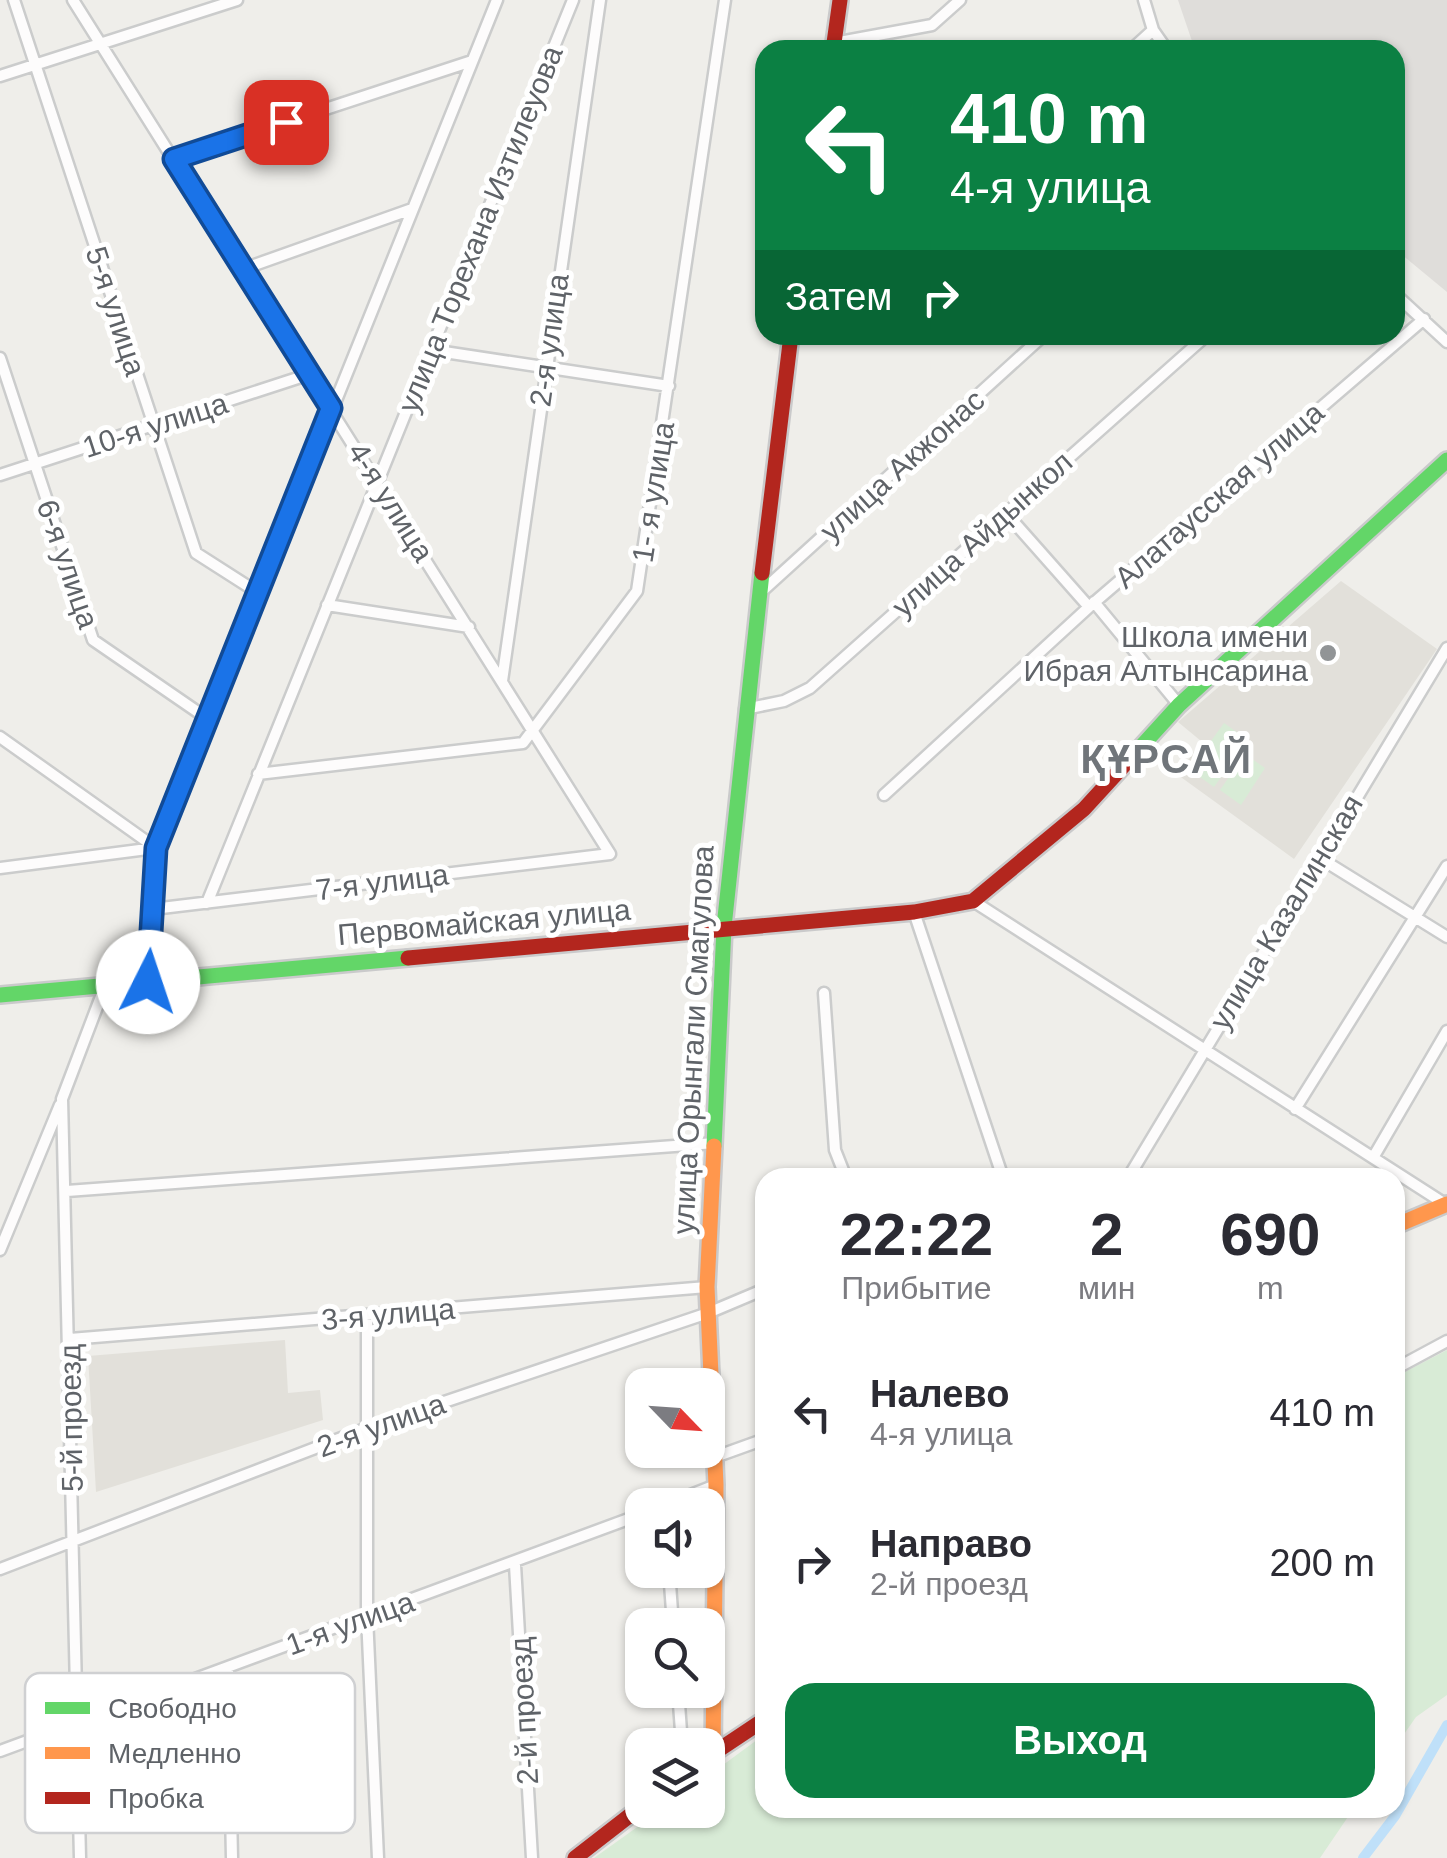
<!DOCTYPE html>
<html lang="ru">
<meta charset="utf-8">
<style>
:root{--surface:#fff;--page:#f2f2f3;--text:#2b2b33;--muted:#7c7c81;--accent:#0b8043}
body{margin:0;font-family:Arial,sans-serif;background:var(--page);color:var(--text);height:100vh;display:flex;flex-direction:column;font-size:38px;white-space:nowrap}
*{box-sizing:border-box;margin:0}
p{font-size:32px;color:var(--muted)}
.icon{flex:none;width:55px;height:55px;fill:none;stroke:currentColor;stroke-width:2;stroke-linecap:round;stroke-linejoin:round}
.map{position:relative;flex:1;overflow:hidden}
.sheet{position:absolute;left:755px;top:1168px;width:650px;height:650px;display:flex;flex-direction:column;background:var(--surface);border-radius:30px;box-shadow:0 2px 8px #0004}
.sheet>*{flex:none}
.top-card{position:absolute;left:755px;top:40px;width:650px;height:305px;border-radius:30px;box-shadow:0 2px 8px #0004;background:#0b8043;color:#fff;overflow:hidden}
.needle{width:65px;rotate:115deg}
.tools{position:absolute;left:625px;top:1368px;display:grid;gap:20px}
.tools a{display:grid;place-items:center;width:100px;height:100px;border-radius:20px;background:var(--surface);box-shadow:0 2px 8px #0004;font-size:50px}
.pin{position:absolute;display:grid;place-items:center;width:85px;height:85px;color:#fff;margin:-42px;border-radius:20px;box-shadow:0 5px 15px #0006}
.me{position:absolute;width:110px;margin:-55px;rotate:4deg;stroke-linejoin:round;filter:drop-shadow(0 0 8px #0008)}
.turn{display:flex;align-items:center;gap:35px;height:210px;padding:0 30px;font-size:45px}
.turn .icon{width:130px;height:130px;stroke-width:2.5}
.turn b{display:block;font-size:70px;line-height:85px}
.then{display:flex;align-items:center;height:95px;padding:0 30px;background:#0003;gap:20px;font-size:38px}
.eta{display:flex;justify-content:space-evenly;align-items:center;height:170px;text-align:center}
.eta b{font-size:60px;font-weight:800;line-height:70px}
.primary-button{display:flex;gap:20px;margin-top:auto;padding:20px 30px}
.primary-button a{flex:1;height:115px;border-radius:30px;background:var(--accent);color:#fff;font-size:40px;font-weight:800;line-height:115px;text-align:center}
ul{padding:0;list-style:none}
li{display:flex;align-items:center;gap:30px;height:150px;padding:0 30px}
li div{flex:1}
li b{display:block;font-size:38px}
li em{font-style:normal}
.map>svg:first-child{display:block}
.industrial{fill:#dfddda}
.education{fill:#e2e0da}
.green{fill:#d8ebd6}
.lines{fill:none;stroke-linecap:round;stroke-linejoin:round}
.canal{stroke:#bfe0f9;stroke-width:10}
.street-casing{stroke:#cbcccc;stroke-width:15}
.fast-casing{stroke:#cacacb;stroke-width:20}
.slow-casing{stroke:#cacacb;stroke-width:20}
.jam-casing{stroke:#cacacb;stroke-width:20}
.street{stroke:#fdfcfc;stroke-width:10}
.fast{stroke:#63d668;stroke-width:15}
.slow{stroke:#ff974d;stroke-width:15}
.jam{stroke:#b3261e;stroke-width:15}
.route-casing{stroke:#114b97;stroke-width:25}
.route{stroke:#1a73e8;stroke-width:18}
.poi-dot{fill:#919496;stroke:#fff;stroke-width:4}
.labels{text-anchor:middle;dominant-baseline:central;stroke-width:10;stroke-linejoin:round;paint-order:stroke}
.street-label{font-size:30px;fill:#5f6368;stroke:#fff}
.poi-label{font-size:30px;fill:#5f6368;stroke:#fff;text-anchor:end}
.district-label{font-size:40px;font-weight:bold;letter-spacing:2.5px;fill:#70757a;stroke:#fff}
.key{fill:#fff;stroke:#cfd0d2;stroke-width:2.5}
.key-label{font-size:28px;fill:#5f6368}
</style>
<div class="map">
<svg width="1447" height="1858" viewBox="0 0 1447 1858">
<rect width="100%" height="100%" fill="#efeeea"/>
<path class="industrial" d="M 1178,0 L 1447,0 L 1447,292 L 1395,249 L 1395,50 L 1195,50 Z"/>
<path class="education" d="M 1341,581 L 1437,649 L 1294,859 L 1178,775 L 1201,741 L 1178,722 Z
M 285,1340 L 288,1393 L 320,1390 L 323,1420 L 96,1492 L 88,1356 Z"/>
<path class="green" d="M 1224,723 L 1248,740 L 1214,787 L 1190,770 Z
M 1245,754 L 1265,768 L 1241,805 L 1220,790 Z
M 1447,1350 L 1447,1695 L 1416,1717 L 1395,1747 L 1395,1377 Z
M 765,1734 L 765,1808 L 1354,1808 L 1320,1858 L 594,1858 L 661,1810 L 708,1810 L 708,1776 Z"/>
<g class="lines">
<path class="canal" d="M 1363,1858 L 1395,1816 L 1447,1725"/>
<g class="street-casing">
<path id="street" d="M 14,0 L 196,553 L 257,592
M 73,0 L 610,854 L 153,909
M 1144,0 L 1153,30 L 1167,50
M 834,43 L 932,25 L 960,0
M 1131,50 L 1153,30
M 0,76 L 237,0
M 173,159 L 472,61
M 243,269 L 412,209
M 1395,294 L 1447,342
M 431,350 L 669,386
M 0,358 L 93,640 L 205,717
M 0,475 L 310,374
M 1005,512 L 1089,607
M 760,593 L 1044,335
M 1094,602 L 1179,705
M 327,605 L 469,627
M 502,681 L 600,0
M 745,709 L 784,701 L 810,688 L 1207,335
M 0,737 L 156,848
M 258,774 L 523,743 L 637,591 L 725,0
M 884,795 L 1089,607 L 1424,319
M 1318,857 L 1447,937
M 0,868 L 155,848
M 973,901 L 1445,1204
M 207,903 L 573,0
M 914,912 L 1003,1178
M 148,982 L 156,848 L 497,0
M 824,993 L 835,1150 L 846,1178
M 1295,1109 L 1447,866
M 1374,1156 L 1447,1031
M 1128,1178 L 1447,648
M 67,1191 L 715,1143
M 0,1250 L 60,1105
M 367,1316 L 367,1616 L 378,1858
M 70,1339 L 707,1287
M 1395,1369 L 1447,1341
M 715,1457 L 765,1439
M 665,1505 L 716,1485
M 515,1565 L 532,1858
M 0,1569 L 370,1427 L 708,1313 L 765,1289
M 669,1570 L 673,1625
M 228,1669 L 232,1858
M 678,1690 L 682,1745
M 0,1751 L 642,1514
M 80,1858 L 62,1099 L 105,986"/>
</g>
<g class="fast-casing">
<path id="fast" d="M 1139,749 L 1179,705 L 1447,460
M 0,995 L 408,958
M 714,1146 L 724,927 L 762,573"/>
</g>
<g class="slow-casing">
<path id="slow" d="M 1395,1226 L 1447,1204
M 713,1752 L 716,1485 L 707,1287 L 714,1146"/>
</g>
<g class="jam-casing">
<path id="jam" d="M 833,50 L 840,0
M 762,573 L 791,335
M 408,958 L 914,912 L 973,901 L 1084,809 L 1139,749
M 708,1757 L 765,1719
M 575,1858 L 642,1806"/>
</g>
<use href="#street" class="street"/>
<use href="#fast" class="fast"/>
<use href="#slow" class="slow"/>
<use href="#jam" class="jam"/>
</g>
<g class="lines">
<g class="route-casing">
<path id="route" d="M 148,982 L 156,848 L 331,408 L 174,159 L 286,122"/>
</g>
<use href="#route" class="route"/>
</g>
<circle class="poi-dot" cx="1328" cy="653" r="10"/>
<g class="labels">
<g class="street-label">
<text transform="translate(480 229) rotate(-68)">улица Торехана Изтилеуова</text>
<text transform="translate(116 311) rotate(72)">5-я улица</text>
<text transform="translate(549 340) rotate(-82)">2-я улица</text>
<text transform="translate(155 425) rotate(-18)">10-я улица</text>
<text transform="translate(902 465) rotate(-42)">улица Акжонас</text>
<text transform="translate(653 492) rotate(-81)">1- я улица</text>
<text transform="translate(1219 495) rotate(-41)">Алатаусская улица</text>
<text transform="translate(391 502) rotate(58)">4-я улица</text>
<text transform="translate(982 534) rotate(-42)">улица Айдынкол</text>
<text transform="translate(68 564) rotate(71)">6-я улица</text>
<text transform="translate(382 882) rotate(-7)">7-я улица</text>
<text transform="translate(1286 912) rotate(-59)">улица Казалинская</text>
<text transform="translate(484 922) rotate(-5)">Первомайская улица</text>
<text transform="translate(693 1040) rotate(-87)">улица Орынгали Смагулова</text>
<text transform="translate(388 1314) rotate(-5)">3-я улица</text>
<text transform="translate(71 1418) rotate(-91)">5-й проезд</text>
<text transform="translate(381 1425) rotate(-20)">2-я улица</text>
<text transform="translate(350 1623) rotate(-20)">1-я улица</text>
<text transform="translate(524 1711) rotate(-93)">2-й проезд</text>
</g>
<g class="poi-label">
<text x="1308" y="636">Школа имени<tspan x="1308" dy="34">Ибрая Алтынсарина</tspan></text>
</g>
<g class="district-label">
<text x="1167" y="759">ҚҰРСАЙ</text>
</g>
</g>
<rect x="25" y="1673" width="330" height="160" rx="15" class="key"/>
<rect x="45" y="1702" width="45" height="12" fill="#63d668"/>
<rect x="45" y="1747" width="45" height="12" fill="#ff974d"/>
<rect x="45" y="1792" width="45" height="12" fill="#b3261e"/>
<g class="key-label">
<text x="108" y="1718">Свободно</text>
<text x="108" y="1763">Медленно</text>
<text x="108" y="1808">Пробка</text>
</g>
</svg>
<div class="tools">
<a><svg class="needle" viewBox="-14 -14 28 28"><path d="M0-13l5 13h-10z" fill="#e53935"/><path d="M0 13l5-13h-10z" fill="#7c7c81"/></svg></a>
<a><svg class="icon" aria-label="sound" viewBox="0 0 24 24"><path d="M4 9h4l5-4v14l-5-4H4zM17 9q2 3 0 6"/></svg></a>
<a><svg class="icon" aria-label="search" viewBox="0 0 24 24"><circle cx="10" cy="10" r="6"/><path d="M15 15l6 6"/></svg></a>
<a><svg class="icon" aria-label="layers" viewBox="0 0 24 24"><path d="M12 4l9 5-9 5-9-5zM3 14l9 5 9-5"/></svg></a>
</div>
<div class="pin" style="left:286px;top:122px;background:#d93025"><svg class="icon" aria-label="arrive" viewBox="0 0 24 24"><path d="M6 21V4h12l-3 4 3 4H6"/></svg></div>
<svg class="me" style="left:148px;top:982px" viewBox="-20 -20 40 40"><circle r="19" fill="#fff"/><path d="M0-13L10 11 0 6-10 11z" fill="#1a73e8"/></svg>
<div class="top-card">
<div class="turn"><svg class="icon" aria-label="left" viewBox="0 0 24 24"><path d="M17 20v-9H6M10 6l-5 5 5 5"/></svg><div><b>410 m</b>4-я улица</div></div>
<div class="then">Затем<svg class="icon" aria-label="right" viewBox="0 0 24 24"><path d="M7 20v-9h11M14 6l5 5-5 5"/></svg></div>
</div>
<section class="sheet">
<div class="eta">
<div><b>22:22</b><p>Прибытие</p></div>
<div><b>2</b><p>мин</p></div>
<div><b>690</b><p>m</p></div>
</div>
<ul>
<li><svg class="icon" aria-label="left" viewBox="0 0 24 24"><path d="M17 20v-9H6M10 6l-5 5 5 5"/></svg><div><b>Налево</b><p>4-я улица</p></div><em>410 m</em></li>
<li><svg class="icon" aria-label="right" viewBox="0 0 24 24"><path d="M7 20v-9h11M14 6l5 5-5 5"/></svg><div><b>Направо</b><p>2-й проезд</p></div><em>200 m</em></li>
</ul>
<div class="primary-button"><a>Выход</a></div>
</section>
</div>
